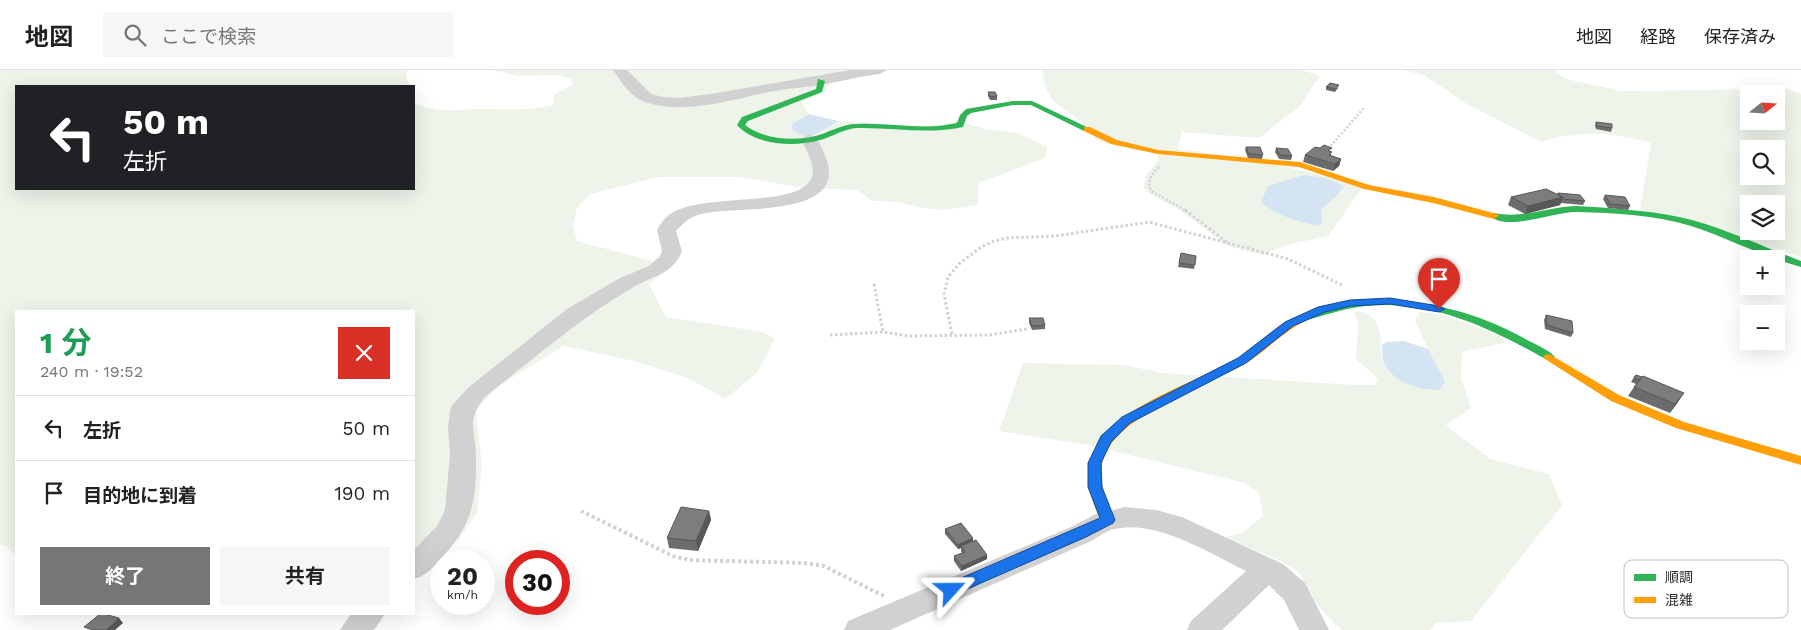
<!DOCTYPE html>
<html lang="ja">
<meta charset="utf-8">
<style>
:root{--surface:#fff;--page:#f6f6f6;--text:#222;--muted:#767676;--line:#e0e0e0;--accent:#767676}
body{margin:0;font-family:"Work Sans","Noto Sans JP",sans-serif;background:var(--page);color:var(--text);height:100vh;display:flex;flex-direction:column;font-size:19px;white-space:nowrap}
*{box-sizing:border-box;margin:0}
p{font-size:16px;color:var(--muted)}
.icon{flex:none;width:28px;height:28px;fill:none;stroke:currentColor;stroke-width:2;stroke-linecap:round;stroke-linejoin:round}
.map{position:relative;flex:1;overflow:hidden}
.sheet{position:absolute;left:15px;top:240px;width:400px;height:305px;display:flex;flex-direction:column;background:var(--surface);border-radius:0px;box-shadow:0 5px 20px #0002}
.sheet>*{flex:none}
.guide{position:absolute;left:15px;top:15px;width:400px;height:105px;border-radius:0px;box-shadow:0 5px 20px #0002;background:#202124;color:#fff;overflow:hidden}
.needle{width:32px;rotate:72deg}
.buttons{position:absolute;left:1740px;top:15px;display:grid;gap:10px}
.buttons a{display:grid;place-items:center;width:45px;height:45px;border-radius:0px;background:var(--surface);box-shadow:0 5px 20px #0002;font-size:25px}
.speed{position:absolute;left:430px;top:480px;display:flex;gap:10px;font-size:25px;font-weight:700;text-align:center}
.speed>*{display:grid;place-content:center;width:65px;height:65px;border-radius:50%;background:var(--surface);box-shadow:0 5px 20px #0002;line-height:1}
.speed small{font-size:12px;font-weight:400}
.speed .limit{border:8px solid #d22;background:#fff;color:#111}
.pin{position:absolute;display:grid;place-items:center;width:42px;height:42px;color:#fff;margin:-51px -21px;border-radius:50% 50% 50% 0;rotate:-45deg;box-shadow:0 0 5px #0007}
.pin .icon{rotate:45deg}
.me{position:absolute;width:55px;margin:-28px;rotate:66deg;stroke-linejoin:round;filter:drop-shadow(0 0 4px #0008)}
.turn{display:flex;align-items:center;gap:18px;height:105px;padding:0 25px;font-size:22px}
.turn .icon{width:65px;height:65px;stroke-width:2.5}
.turn b{display:block;font-size:35px;line-height:42px}
.round{display:grid;place-items:center;flex:none;width:52px;height:52px;border-radius:0px;background:var(--page)}
.overview{display:flex;align-items:center;justify-content:space-between;height:85px;padding:0 25px}
h1{font-size:30px;font-weight:700;line-height:38px;color:#1e9e55}
.button{display:flex;gap:10px;margin-top:auto;padding:10px 25px}
.button a{flex:1;height:58px;border-radius:0px;background:var(--accent);color:#fff;font-size:20px;font-weight:700;line-height:58px;text-align:center}
.button a+a{background:var(--page);color:var(--text)}
ul{padding:0;list-style:none}
li{display:flex;align-items:center;gap:15px;height:65px;padding:0 25px;border-top:1px solid var(--line)}
li div{flex:1}
li b{display:block;font-size:19px}
li em{font-style:normal}
header{display:flex;align-items:center;gap:30px;box-sizing:border-box;height:70px;padding:0 25px;background:var(--surface);border-bottom:1px solid var(--line)}
header strong{font-size:24px}
nav{display:flex;gap:28px;margin-inline-start:auto;font-size:18px}
.search{width:350px;height:45px;background:var(--page);display:flex;align-items:center;gap:12px;box-sizing:border-box;padding:0 18px;border-radius:0px;color:var(--muted);font-size:19px}
.map>svg:first-child{display:block}
.green{fill:#eef4ea;fill-rule:evenodd}
.water{fill:#d5e4f2}
.lines{fill:none;stroke-linecap:round;stroke-linejoin:round}
.path-far2{stroke:#d1d1d1;stroke-width:2.5;stroke-dasharray:2 2;stroke-linecap:butt}
.path-far1{stroke:#d1d1d1;stroke-width:3;stroke-dasharray:2.5 2.5;stroke-linecap:butt}
.path{stroke:#d1d1d1;stroke-width:4;stroke-dasharray:3 3;stroke-linecap:butt}
.street{fill:#d1d1d1;fill-rule:evenodd}
.fast{fill:#30b455;fill-rule:evenodd}
.slow{fill:#ff9f0a;fill-rule:evenodd}
.wall{fill:#6c6c6c}
.shaded-wall{fill:#585858}
.building{fill:#7d7d7d;stroke:#585858}
.route{fill:#1a73e8;stroke:#114b97}
.key{fill:#fff;stroke:#c0c0c0;stroke-width:1}
.key-label{font-size:14px;fill:#2c2c2c}
</style>
<header>
<strong>地図</strong>
<div class="search"><svg class="icon" aria-label="search" viewBox="0 0 24 24"><circle cx="10" cy="10" r="6"/><path d="M15 15l6 6"/></svg>ここで検索</div>
<nav><a>地図</a><a>経路</a><a>保存済み</a></nav>
</header>
<div class="map">
<svg width="1801" height="560" viewBox="0 0 1801 560">
<rect width="100%" height="100%" fill="#fff"/>
<path class="green" d="M 0,0 L 407,0 L 406,7 L 409,15 L 16,16 L 16,119 L 414,119 L 414,33 C 437,44 458,39 483,39 C 507,39 530,41 553,35 L 554,24 L 573,15 L 572,9 L 558,5 L 519,6 L 491,0 L 841,0 L 845,7 L 832,12 L 819,25 L 801,31 L 809,44 L 792,54 L 821,63 L 838,51 L 929,57 L 957,51 L 986,59 L 1018,63 L 1047,77 L 1045,88 L 979,113 L 978,135 L 943,140 L 918,137 L 898,132 L 873,131 L 856,120 L 805,118 L 738,107 L 659,107 L 590,124 L 577,138 L 573,155 L 577,171 L 671,196 L 649,214 L 666,247 L 763,262 L 775,269 L 757,303 L 725,329 L 690,309 L 634,291 L 564,276 L 497,317 L 476,340 L 482,397 L 477,443 L 458,470 L 414,486 L 414,241 L 16,241 L 16,486 L 6,476 L 0,475 Z
M 1042,0 L 1302,0 L 1320,6 L 1299,37 L 1259,68 L 1182,62 L 1178,79 L 1238,87 L 1365,114 L 1328,166 L 1286,175 L 1262,185 L 1228,176 L 1180,140 L 1150,124 L 1144,118 L 1146,105 L 1158,91 L 1157,84 L 1101,72 C 1091,67 1090,59 1082,53 C 1057,30 1049,39 1042,0 ZM 1325,108 L 1342,122 L 1328,131 L 1321,141 Z
M 1402,0 L 1553,0 L 1566,9 L 1621,21 L 1788,19 L 1801,24 L 1801,187 L 1640,140 L 1651,73 C 1610,62 1581,60 1541,72 L 1467,34 L 1424,5 ZM 1749,24 L 1776,24 L 1776,51 L 1749,51 ZM 1749,79 L 1776,79 L 1776,106 L 1749,106 ZM 1749,134 L 1776,134 L 1776,161 L 1749,161 Z
M 1359,241 C 1381,245 1382,268 1381,286 L 1444,312 L 1415,251 L 1419,242 L 1445,245 L 1503,267 L 1505,273 L 1462,282 L 1461,308 L 1471,338 L 1446,355 L 1490,389 L 1549,404 L 1562,435 L 1471,551 L 1436,553 L 1430,560 L 1341,560 L 1318,536 L 1299,503 L 1283,492 L 1224,467 L 1242,463 L 1263,446 L 1259,424 L 1245,413 L 1088,375 L 999,361 L 1023,293 L 1124,295 L 1163,303 L 1355,315 L 1374,315 L 1378,309 L 1356,289 L 1358,254 L 1354,243 Z"/>
<path class="water" d="M 809,44 L 838,51 C 826,60 805,74 792,59 L 792,54 Z
M 1304,105 L 1325,108 L 1344,116 C 1340,126 1328,131 1321,141 L 1322,153 L 1318,156 C 1297,151 1277,146 1261,132 L 1268,116 Z
M 1404,271 L 1428,279 L 1445,312 L 1439,320 C 1411,319 1380,309 1382,275 L 1387,272 Z"/>
<g class="lines">
<path class="path-far2" d="M 1328,79 L 1364,38
M 1159,97 C 1151,105 1147,110 1151,121 L 1187,141"/>
<path class="path-far1" d="M 1185,140 L 1228,173
M 874,214 L 883,262
M 952,264 L 944,224 L 948,207 L 959,194 L 981,177 L 994,171 L 1007,168 L 1055,166 L 1149,152 L 1288,189 L 1344,216
M 830,265 L 883,262 L 908,266 L 989,265 L 1027,259"/>
<path class="path" d="M 581,441 L 673,486 L 690,490 L 804,493 L 824,496 L 884,526"/>
<path class="street" d="M 613,0 L 627,0 L 651,24 L 663,27 L 679,28 L 717,23 L 850,0 L 887,0 L 880,4 C 859,6 840,12 820,15 C 804,18 789,18 774,21 C 734,29 685,46 645,32 C 631,27 621,12 613,0 Z
M 809,64 C 819,67 822,79 826,88 C 849,150 733,135 701,144 C 690,147 683,153 676,161 L 682,181 C 673,205 651,206 632,218 C 579,249 533,289 485,327 C 466,351 475,357 476,384 C 477,427 473,455 443,486 C 434,496 427,506 414,509 L 414,480 L 437,456 L 445,440 L 450,384 L 448,357 L 450,340 L 453,334 L 469,317 L 567,239 L 620,208 L 649,196 L 660,186 L 662,181 L 657,160 C 660,154 666,146 672,143 C 703,123 797,138 811,109 C 817,98 806,79 801,69 Z
M 1125,437 L 1156,440 L 1182,447 L 1283,494 L 1305,513 L 1329,560 L 1299,560 L 1284,530 L 1269,515 L 1222,560 L 1187,560 L 1191,551 L 1246,501 C 1209,483 1153,447 1111,460 C 1104,462 1097,468 1091,471 L 890,560 L 844,560 L 848,551 L 1071,457 L 1096,444 Z
M 351,544 L 385,544 L 374,560 L 340,560 Z"/>
<path class="fast" d="M 818,9 L 825,11 L 822,22 L 748,51 L 745,55 C 764,70 797,72 819,65 C 832,61 843,54 856,54 C 890,52 923,61 957,53 L 960,45 L 966,39 L 1013,31 L 1032,31 L 1091,59 L 1084,61 L 1031,35 L 1013,35 L 971,43 L 967,46 L 963,57 C 927,65 893,57 856,58 C 843,59 832,67 820,70 C 795,77 756,76 737,55 L 742,47 L 816,19 Z
M 1576,136 C 1610,138 1645,140 1679,147 C 1721,156 1761,176 1801,191 L 1801,197 C 1763,187 1728,168 1691,156 C 1655,145 1615,143 1578,142 C 1554,141 1509,162 1489,146 L 1494,143 C 1524,149 1546,137 1576,136 Z
M 1366,229 C 1424,229 1479,242 1529,271 C 1537,275 1549,280 1555,287 L 1553,289 L 1545,289 C 1491,258 1430,229 1366,236 C 1344,238 1324,246 1303,251 L 1298,248 L 1299,246 L 1335,234 Z"/>
<path class="slow" d="M 1084,57 L 1090,57 L 1117,70 L 1158,80 L 1300,92 L 1369,115 L 1434,127 L 1497,144 L 1499,146 L 1494,149 L 1433,133 L 1364,119 L 1299,97 L 1158,84 L 1111,74 L 1084,61 Z
M 1303,245 L 1307,246 L 1308,248 L 1307,250 C 1282,262 1265,283 1241,296 C 1203,316 1110,348 1102,395 C 1098,413 1108,434 1115,450 L 1113,454 L 1108,455 L 1103,454 C 1046,352 1172,326 1237,289 C 1259,276 1277,251 1303,245 Z
M 1549,284 L 1619,325 L 1684,352 L 1801,386 L 1801,395 L 1676,358 L 1611,331 L 1545,289 L 1543,287 L 1545,285 Z"/>
</g>
<path class="wall" d="M 1326,17 L 1338,18 L 1335,22 L 1326,20 Z
M 988,22 L 997,26 L 997,30 L 990,30 L 988,26 Z
M 1596,52 L 1612,58 L 1611,62 L 1596,59 L 1595,56 Z
M 1246,77 L 1263,85 L 1262,89 L 1248,88 L 1245,80 Z
M 1276,78 L 1292,86 L 1291,90 L 1279,89 L 1275,82 Z
M 1320,78 L 1331,82 L 1331,86 L 1341,89 L 1339,96 L 1333,101 L 1303,92 L 1305,85 Z
M 1558,123 L 1585,131 L 1583,135 L 1561,133 L 1560,135 L 1525,144 L 1508,135 L 1511,127 L 1557,124 Z
M 1605,125 L 1630,136 L 1628,140 L 1608,138 L 1603,129 Z
M 1181,183 L 1196,186 L 1194,199 L 1178,197 Z
M 1546,245 L 1573,263 L 1571,267 L 1545,259 L 1544,250 Z
M 1029,248 L 1045,255 L 1045,259 L 1032,260 L 1029,253 Z
M 1634,307 L 1684,323 L 1670,343 L 1628,326 L 1636,314 L 1631,312 Z
M 709,441 L 711,450 L 698,481 L 669,478 L 667,468 Z
M 945,459 L 973,471 L 987,489 L 961,501 L 954,491 L 954,486 L 962,483 L 961,481 L 961,478 L 958,479 L 945,464 Z"/>
<path class="shaded-wall" d="M 1341,89 L 1339,96 L 1333,101 L 1335,94 Z
M 1563,127 L 1560,135 L 1525,144 L 1528,136 Z
M 1684,323 L 1678,332 L 1670,343 L 1675,334 Z
M 709,441 L 711,450 L 698,481 L 696,471 Z
M 973,468 L 973,473 L 961,476 L 961,478 L 958,479 L 958,475 Z
M 987,485 L 987,489 L 961,501 L 962,496 Z
M 119,548 L 123,553 L 115,560 L 106,560 Z"/>
<path class="building" d="M 1330,13 L 1339,15 L 1336,19 L 1326,17 Z
M 988,22 L 995,22 L 997,26 L 990,27 Z
M 1596,52 L 1612,54 L 1612,58 L 1597,56 Z
M 1324,75 L 1332,78 L 1328,81 L 1332,82 L 1329,85 L 1341,89 L 1335,94 L 1305,85 L 1315,77 L 1320,78 Z
M 1246,77 L 1260,77 L 1263,85 L 1249,84 Z
M 1276,78 L 1288,79 L 1292,86 L 1280,85 Z
M 1546,119 L 1563,127 L 1528,136 L 1511,127 Z
M 1558,123 L 1580,125 L 1585,131 L 1562,129 L 1563,127 L 1560,126 Z
M 1605,125 L 1625,127 L 1630,136 L 1610,134 Z
M 1181,183 L 1196,186 L 1195,195 L 1179,193 Z
M 1546,245 L 1572,251 L 1573,263 L 1547,255 Z
M 1029,248 L 1043,248 L 1045,255 L 1032,256 Z
M 1636,305 L 1642,307 L 1639,310 L 1634,307 Z
M 1643,306 L 1684,323 L 1675,334 L 1634,317 Z
M 681,437 L 709,441 L 696,471 L 667,468 Z
M 961,453 L 973,468 L 958,475 L 945,459 Z
M 976,470 L 987,485 L 962,496 L 954,486 L 965,482 L 961,476 Z
M 100,544 L 104,544 L 119,548 L 106,560 L 93,560 L 84,557 Z"/>
<path class="route" d="M 1390,228 L 1439,236 L 1445,239 L 1439,242 L 1390,234 L 1350,236 L 1325,242 L 1293,256 L 1246,293 L 1130,353 L 1111,372 L 1101,393 L 1102,417 L 1115,450 L 1113,453 L 1086,467 L 956,524 L 945,524 L 943,520 L 945,515 L 1100,448 L 1088,417 L 1088,393 L 1101,366 L 1122,347 L 1238,288 L 1285,252 L 1318,237 L 1350,230 Z"/>
<rect x="1624" y="490" width="164" height="58" rx="8" class="key"/>
<rect x="1634" y="504" width="22" height="7" fill="#30b455"/>
<rect x="1634" y="527" width="22" height="6" fill="#ff9f0a"/>
<g class="key-label">
<text x="1665" y="512">順調</text>
<text x="1665" y="535">混雑</text>
</g>
</svg>
<div class="buttons">
<a><svg class="needle" viewBox="-14 -14 28 28"><path d="M0-13l5 13h-10z" fill="#e53935"/><path d="M0 13l5-13h-10z" fill="#767676"/></svg></a>
<a><svg class="icon" aria-label="search" viewBox="0 0 24 24"><circle cx="10" cy="10" r="6"/><path d="M15 15l6 6"/></svg></a>
<a><svg class="icon" aria-label="layers" viewBox="0 0 24 24"><path d="M12 4l9 5-9 5-9-5zM3 14l9 5 9-5"/></svg></a>
<a>+</a>
<a>−</a>
</div>
<div class="speed"><div>20<small>km/h</small></div><div class="limit">30</div></div>
<div class="pin" style="left:1439px;top:239px;background:#d93025"><svg class="icon" aria-label="arrive" viewBox="0 0 24 24"><path d="M6 21V4h12l-3 4 3 4H6"/></svg></div>
<svg class="me" style="left:951px;top:520px" viewBox="-20 -20 40 40"><path d="M0-17L14 15 0 8-14 15z" fill="#1a73e8" stroke="#fff" stroke-width="4"/></svg>
<div class="guide">
<div class="turn"><svg class="icon" aria-label="left" viewBox="0 0 24 24"><path d="M17 20v-9H6M10 6l-5 5 5 5"/></svg><div><b>50 m</b>左折</div></div>
</div>
<section class="sheet">
<div class="overview"><div><h1>1 分</h1><p>240 m · 19:52</p></div><a class="round" style="background:#d93025;color:#fff"><svg class="icon" aria-label="close" viewBox="0 0 24 24"><path d="M6 6l12 12M18 6L6 18"/></svg></a></div>
<ul>
<li><svg class="icon" aria-label="left" viewBox="0 0 24 24"><path d="M17 20v-9H6M10 6l-5 5 5 5"/></svg><div><b>左折</b></div><em>50 m</em></li>
<li><svg class="icon" aria-label="arrive" viewBox="0 0 24 24"><path d="M6 21V4h12l-3 4 3 4H6"/></svg><div><b>目的地に到着</b></div><em>190 m</em></li>
</ul>
<div class="button"><a>終了</a><a>共有</a></div>
</section>
</div>
